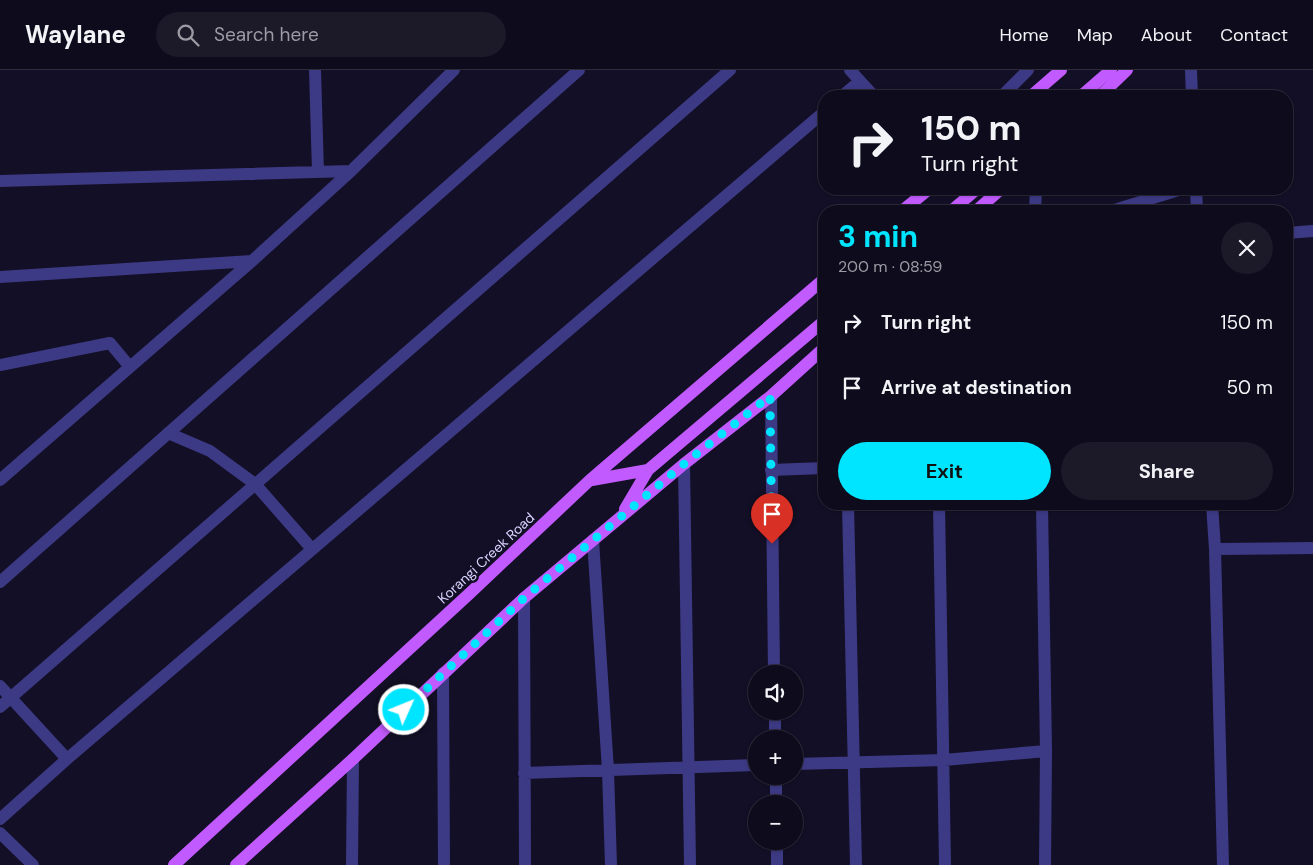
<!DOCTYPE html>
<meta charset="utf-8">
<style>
:root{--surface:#0e0b1c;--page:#1c1929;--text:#f1f3f6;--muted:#9b9ba3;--line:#2e2b3b;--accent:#00e5ff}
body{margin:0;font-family:"DM Sans",sans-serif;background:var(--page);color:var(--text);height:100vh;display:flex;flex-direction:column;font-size:19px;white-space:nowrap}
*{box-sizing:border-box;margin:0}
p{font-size:16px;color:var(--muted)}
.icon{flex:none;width:28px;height:28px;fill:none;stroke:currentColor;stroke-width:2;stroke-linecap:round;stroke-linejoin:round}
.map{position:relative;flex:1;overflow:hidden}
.panel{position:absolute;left:818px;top:135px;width:475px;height:305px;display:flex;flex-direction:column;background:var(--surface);border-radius:20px;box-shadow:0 1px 4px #0004,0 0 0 1px var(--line)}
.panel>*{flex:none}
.top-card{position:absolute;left:818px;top:20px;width:475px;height:105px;border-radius:20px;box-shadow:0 1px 4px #0004,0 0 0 1px var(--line);background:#0e0b1c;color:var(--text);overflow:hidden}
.buttons{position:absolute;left:748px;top:595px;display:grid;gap:10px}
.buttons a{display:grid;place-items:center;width:55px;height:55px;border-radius:50%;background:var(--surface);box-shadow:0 1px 4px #0004,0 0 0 1px var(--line);font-size:25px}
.pin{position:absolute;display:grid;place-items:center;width:42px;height:42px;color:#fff;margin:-51px -21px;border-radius:50% 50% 50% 0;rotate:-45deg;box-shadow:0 0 5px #0007}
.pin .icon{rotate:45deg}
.me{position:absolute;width:55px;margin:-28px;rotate:46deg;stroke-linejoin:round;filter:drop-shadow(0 0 4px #0008)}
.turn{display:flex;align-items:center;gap:18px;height:105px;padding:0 20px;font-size:22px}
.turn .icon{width:65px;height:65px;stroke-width:2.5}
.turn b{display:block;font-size:35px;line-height:42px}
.round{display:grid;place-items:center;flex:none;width:52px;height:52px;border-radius:26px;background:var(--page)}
.overview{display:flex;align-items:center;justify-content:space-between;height:85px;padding:0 20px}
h1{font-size:30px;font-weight:700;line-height:38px;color:var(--accent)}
.button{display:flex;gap:10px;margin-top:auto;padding:10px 20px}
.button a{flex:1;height:58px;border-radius:30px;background:var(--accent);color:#111;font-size:20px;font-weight:700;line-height:58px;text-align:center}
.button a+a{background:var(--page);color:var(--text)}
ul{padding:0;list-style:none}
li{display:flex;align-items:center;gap:15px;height:65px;padding:0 20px}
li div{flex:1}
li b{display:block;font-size:19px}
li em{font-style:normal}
header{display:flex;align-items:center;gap:30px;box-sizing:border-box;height:70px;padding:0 25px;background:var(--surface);border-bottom:1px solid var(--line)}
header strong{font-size:24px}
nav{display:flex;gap:28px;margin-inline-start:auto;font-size:18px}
.search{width:350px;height:45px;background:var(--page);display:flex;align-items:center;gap:12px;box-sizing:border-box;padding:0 18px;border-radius:28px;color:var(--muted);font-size:19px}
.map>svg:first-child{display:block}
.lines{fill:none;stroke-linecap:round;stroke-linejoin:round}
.service{stroke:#3d3a85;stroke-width:12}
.minor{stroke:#3d3a85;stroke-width:12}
.primary{stroke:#c25bff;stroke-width:12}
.primary-bridge{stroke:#c25bff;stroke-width:12}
.route{stroke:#00e5ff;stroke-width:9;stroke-dasharray:0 16.2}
.labels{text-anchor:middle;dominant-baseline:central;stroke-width:5;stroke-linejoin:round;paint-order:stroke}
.street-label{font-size:14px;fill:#d9d4ff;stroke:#130f26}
</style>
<header>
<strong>Waylane</strong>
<div class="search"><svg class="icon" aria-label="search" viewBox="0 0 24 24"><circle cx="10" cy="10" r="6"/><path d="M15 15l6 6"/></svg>Search here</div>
<nav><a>Home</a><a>Map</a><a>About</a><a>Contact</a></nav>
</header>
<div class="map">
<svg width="1313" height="795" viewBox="0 0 1313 795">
<rect width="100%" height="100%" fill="#130f26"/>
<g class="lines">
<path class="service" d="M 1111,141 L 1182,119"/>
<path class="minor" d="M 315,0 L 318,102
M 850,0 L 860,11
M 1191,0 L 1192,26
M 842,26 L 860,11 L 874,26
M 1002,26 L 1028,0
M 0,111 L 351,101
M 1196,119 L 1197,141
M 1035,141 L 1036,119
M 1286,163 L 1313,161
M 0,207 L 252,191
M 0,295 L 110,273 L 130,297
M 771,326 L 774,604
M 168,363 L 210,381 L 255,414 L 312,479
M 684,394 L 690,795
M 771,400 L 824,398
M 0,410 L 252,191 L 351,101 L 454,0
M 848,434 L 856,795
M 939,434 L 945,795
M 1042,434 L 1046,681 L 1045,795
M 1212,434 L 1215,479 L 1223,795
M 593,470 L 608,700 L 611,795
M 1215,479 L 1313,478
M 0,512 L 579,0
M 524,528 L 525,795
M 443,603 L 444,795
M 0,616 L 67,689
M 0,637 L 730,0
M 775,641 L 775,669
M 794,694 L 944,690 L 1046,681
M 524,703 L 756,695
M 776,706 L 776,734
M 0,749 L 67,689 L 824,42
M 0,763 L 33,795
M 777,771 L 777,795
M 352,795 L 353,689"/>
<path class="primary" d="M 1031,26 L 1061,0
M 1100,26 L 1127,0
M 902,141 L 929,119
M 951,141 L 977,119
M 976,141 L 1001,119
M 592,410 L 648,400
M 625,439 L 648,400 L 824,251
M 174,795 L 469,524 L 590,410 L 824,209
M 236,795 L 353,689 L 524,528 L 684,394 L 771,326 L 824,278"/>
<path class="primary-bridge" d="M 1081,26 L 1111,0"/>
</g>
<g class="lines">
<path class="route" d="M 404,640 L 524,528 L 684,394 L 770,326 L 772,474"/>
</g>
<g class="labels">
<g class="street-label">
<text transform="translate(486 488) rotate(-43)">Korangi Creek Road</text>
</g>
</g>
</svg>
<div class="buttons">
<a><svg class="icon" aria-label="sound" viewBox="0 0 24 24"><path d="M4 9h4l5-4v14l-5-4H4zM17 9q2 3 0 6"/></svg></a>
<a>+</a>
<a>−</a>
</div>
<div class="pin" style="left:772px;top:474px;background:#d93025"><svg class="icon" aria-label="arrive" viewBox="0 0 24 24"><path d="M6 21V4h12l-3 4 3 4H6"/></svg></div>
<svg class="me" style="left:404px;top:640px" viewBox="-20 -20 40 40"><circle r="17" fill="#00e5ff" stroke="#fff" stroke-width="3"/><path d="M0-11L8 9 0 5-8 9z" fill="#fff"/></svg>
<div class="top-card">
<div class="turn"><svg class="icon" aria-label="right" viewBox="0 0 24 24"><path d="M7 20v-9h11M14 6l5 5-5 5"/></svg><div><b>150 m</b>Turn right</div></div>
</div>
<section class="panel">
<div class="overview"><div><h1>3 min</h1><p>200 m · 08:59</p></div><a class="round"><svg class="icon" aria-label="close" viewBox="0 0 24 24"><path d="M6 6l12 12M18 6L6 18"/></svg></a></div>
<ul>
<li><svg class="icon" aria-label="right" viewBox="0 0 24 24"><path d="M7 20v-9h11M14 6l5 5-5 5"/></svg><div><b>Turn right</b></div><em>150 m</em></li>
<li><svg class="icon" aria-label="arrive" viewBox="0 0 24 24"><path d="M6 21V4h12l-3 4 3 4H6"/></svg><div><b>Arrive at destination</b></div><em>50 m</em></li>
</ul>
<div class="button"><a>Exit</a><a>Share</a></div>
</section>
</div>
